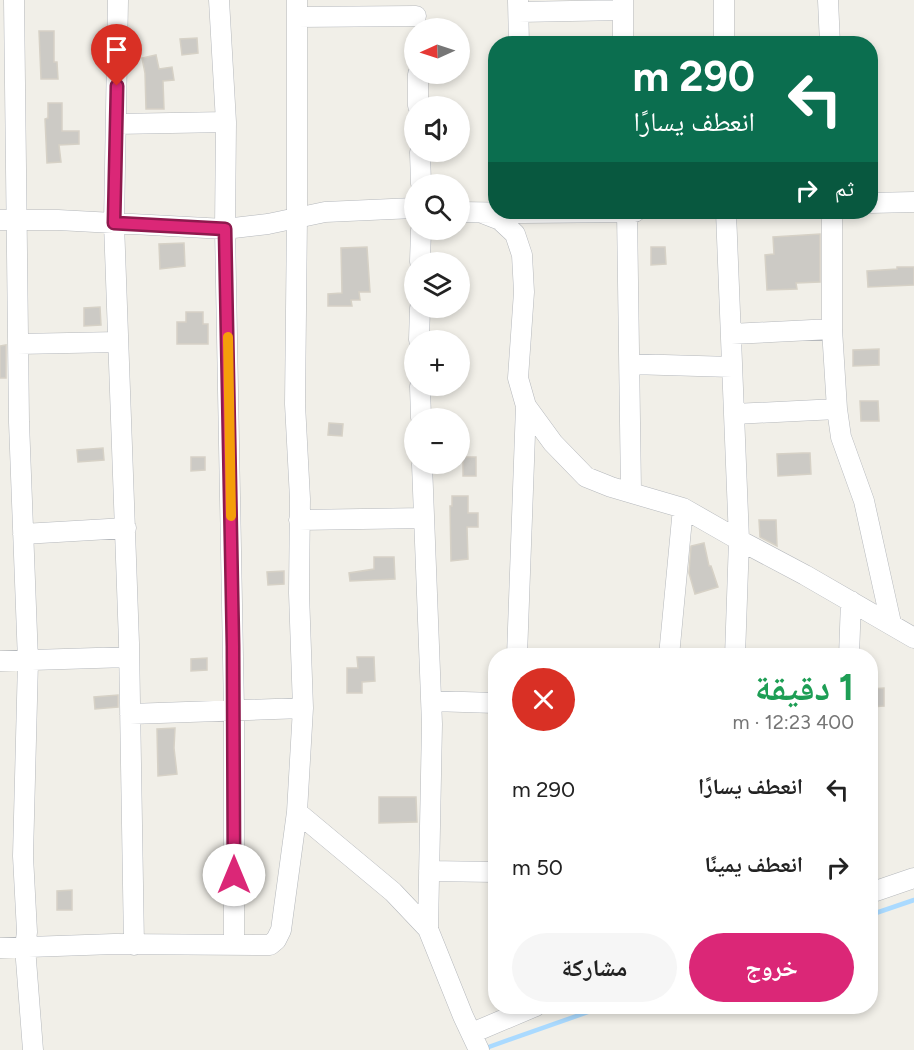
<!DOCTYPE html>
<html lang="ar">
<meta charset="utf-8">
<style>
:root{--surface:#fff;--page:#f6f6f6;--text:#222;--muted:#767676;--accent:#db2777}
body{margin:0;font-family:Figtree,"Noto Naskh Arabic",sans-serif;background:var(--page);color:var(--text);direction:rtl;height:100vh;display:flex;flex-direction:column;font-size:22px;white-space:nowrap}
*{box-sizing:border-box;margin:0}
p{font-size:20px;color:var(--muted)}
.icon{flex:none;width:33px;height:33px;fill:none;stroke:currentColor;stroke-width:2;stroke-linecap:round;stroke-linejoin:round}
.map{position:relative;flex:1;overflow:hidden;direction:ltr}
.drawer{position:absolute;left:488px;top:648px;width:390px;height:366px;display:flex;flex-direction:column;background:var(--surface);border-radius:24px;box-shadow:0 3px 9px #0003;direction:rtl}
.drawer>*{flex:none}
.top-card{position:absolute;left:488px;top:36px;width:390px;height:183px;border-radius:24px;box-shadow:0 3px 9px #0003;direction:rtl;background:#0b6e4f;color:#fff;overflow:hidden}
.needle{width:39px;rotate:267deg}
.fabs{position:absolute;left:404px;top:18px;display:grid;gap:12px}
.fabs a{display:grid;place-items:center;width:66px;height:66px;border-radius:50%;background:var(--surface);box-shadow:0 3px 9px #0003;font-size:30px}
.pin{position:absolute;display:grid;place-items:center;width:51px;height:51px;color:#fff;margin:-62px -26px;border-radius:50% 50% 50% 0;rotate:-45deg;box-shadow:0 0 6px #0007}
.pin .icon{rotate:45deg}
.me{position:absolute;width:66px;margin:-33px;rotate:0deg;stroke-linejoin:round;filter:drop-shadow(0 0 4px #0008)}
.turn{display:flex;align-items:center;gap:21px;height:126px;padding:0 24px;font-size:27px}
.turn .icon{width:78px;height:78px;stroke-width:2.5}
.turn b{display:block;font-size:42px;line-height:51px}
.then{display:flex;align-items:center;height:57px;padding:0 24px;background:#0003;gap:12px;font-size:22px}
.round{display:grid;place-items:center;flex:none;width:63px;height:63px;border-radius:32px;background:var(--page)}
.overview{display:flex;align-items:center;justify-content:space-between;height:102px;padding:0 24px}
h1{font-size:36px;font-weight:700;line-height:45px;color:#1e9e55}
.cta{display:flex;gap:12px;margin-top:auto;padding:12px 24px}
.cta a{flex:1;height:69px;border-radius:36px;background:var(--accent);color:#fff;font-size:24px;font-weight:700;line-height:69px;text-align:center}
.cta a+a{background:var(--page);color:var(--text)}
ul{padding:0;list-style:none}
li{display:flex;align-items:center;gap:18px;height:78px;padding:0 24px}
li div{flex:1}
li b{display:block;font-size:22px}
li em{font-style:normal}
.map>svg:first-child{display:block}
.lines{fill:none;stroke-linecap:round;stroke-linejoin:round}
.stream{stroke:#aadaff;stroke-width:4.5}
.building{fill:#cccac5;stroke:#d6d1c6;stroke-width:1.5}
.minor-casing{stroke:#b5b8bc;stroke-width:21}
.minor{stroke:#fff;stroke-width:20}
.route-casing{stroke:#8e194d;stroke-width:15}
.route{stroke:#db2777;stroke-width:10}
.slow{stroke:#f59e0b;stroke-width:10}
</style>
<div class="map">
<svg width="914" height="1050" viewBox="0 0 914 1050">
<rect width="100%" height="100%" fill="#f1efe8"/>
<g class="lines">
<path class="stream" d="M 870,915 L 914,900
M 483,1049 L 605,1006"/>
</g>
<path class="building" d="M 39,31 L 54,31 L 54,62 L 57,62 L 58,79 L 41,79 Z
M 197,38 L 198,53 L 182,55 L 180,39 Z
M 156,55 L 159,69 L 172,67 L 174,80 L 163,81 L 164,109 L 146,109 L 145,73 L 142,58 Z
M 48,103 L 62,103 L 62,131 L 79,131 L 79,144 L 59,145 L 61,162 L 47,163 L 45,119 L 48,118 Z
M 820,234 L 820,282 L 796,283 L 797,289 L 767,290 L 765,255 L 774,254 L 773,237 Z
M 184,243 L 185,266 L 160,269 L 159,244 Z
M 367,247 L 370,292 L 359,292 L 360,300 L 351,300 L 352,306 L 328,306 L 328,294 L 342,293 L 341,248 Z
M 651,247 L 665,247 L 666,264 L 651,265 Z
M 897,267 L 914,267 L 914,285 L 868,287 L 867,271 L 897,269 Z
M 100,307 L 101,325 L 84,326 L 84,308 Z
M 186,312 L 203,312 L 203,324 L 208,324 L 208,344 L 177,344 L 177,322 L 186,322 Z
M 6,345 L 6,378 L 0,378 L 0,346 Z
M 879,349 L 879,365 L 853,366 L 853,350 Z
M 860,401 L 878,401 L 879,421 L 861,421 Z
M 329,423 L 343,424 L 342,436 L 328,435 Z
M 103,448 L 104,460 L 78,462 L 77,450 Z
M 803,453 L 810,453 L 811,474 L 778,476 L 777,454 Z
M 191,457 L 205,457 L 205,470 L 191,471 Z
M 463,457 L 476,457 L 476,476 L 463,476 Z
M 452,496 L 468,496 L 468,513 L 478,513 L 478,527 L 467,527 L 468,559 L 451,561 L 450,506 L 452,506 Z
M 759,520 L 776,520 L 777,546 L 760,537 Z
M 704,543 L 709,566 L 711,566 L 718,587 L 695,594 L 689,573 L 691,546 Z
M 374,557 L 394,557 L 395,579 L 350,581 L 349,573 L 374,569 Z
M 284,571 L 284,584 L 268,585 L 267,572 Z
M 357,657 L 374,657 L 375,681 L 362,682 L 362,693 L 347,693 L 347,668 L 358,668 Z
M 207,658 L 207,670 L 191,671 L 191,659 Z
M 884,688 L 884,706 L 870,707 L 870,689 Z
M 118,695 L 118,707 L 95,709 L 94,697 Z
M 175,728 L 174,748 L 177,774 L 158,776 L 157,729 Z
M 379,797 L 416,797 L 417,822 L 379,823 Z
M 72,890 L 72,910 L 57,910 L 57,891 Z"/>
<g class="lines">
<g class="minor-casing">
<path id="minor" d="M 14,0 L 19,422 L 28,661 L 23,856 L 27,932 L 25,947 L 33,1050
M 118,0 L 114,223 L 129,643 L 134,945
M 219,0 L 226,122 L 225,229 L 234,711 L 234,945
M 623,0 L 623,44
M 724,0 L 724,44
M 828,0 L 830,44
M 518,1 L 519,44
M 519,12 L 623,10
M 297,17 L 416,16
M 418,74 L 418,106
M 116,124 L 226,122
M 420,152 L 421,184
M 870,203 L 914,202
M 459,212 L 522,213 L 635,212
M 627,212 L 631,491
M 726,212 L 739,540 L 735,656
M 832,212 L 832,329 L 837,409 L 841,437 L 864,501 L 891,623
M 482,213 L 500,220 L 515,234 L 522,255 L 524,292 L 518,378 L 526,406 L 517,656
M 0,220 L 58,220 L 225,229 L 268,224 L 325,212 L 414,208
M 420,262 L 421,230
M 731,334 L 832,329
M 419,340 L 420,308
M 18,344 L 118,342
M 630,364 L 732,367
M 420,386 L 421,418
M 526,406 L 553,443 L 586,477 L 611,487 L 683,508 L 739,540 L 805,575 L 914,638
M 734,414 L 837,409
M 422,464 L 432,724 L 428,929
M 299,520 L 424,518
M 23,534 L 126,528
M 669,656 L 683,508
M 849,656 L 851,601
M 0,661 L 128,657
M 432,701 L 495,703
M 130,714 L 303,708
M 297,812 L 393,892 L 428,929 L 463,1016 L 479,1050
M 429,871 L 495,872
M 870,893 L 914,878
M 0,948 L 114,944 L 270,945 L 276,940 L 281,930 L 297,812 L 303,708 L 299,593 L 300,499 L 295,404 L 297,217 L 297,0
M 472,1033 L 536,1006"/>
</g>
<use href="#minor" class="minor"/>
</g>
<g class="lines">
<g class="route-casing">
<path id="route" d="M 117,86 L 114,223 L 225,229 L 233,646 L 234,875"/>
</g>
<use href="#route" class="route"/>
<path class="slow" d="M 228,337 L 231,516"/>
</g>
</svg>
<div class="fabs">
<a><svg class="needle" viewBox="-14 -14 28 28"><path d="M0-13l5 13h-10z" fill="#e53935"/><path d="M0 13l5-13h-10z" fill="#767676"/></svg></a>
<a><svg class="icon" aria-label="sound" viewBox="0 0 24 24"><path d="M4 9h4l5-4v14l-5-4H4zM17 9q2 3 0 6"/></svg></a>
<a><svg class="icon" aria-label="search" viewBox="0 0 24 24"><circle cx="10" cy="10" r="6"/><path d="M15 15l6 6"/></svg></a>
<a><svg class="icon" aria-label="layers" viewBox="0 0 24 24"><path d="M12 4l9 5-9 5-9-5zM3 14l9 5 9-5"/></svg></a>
<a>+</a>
<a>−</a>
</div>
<div class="pin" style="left:117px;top:86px;background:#d93025"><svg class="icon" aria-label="arrive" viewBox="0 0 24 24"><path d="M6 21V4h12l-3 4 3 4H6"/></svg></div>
<svg class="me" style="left:234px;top:875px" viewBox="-20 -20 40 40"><circle r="19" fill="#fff"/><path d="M0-13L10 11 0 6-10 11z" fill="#db2777"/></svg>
<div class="top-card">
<div class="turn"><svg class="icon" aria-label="left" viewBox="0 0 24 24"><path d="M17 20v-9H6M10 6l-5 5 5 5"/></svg><div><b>290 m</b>انعطف يسارًا</div></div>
<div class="then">ثم<svg class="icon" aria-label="right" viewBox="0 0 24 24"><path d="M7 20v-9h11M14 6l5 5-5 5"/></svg></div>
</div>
<section class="drawer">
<div class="overview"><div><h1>1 دقيقة</h1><p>400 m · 12:23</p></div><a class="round" style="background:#d93025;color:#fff"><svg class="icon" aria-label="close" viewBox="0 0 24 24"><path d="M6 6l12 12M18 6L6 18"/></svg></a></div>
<ul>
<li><svg class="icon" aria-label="left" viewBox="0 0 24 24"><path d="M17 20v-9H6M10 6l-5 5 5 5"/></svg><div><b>انعطف يسارًا</b></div><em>290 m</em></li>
<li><svg class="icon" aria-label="right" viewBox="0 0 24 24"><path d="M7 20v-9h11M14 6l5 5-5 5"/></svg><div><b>انعطف يمينًا</b></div><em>50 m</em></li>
</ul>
<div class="cta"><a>خروج</a><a>مشاركة</a></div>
</section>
</div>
